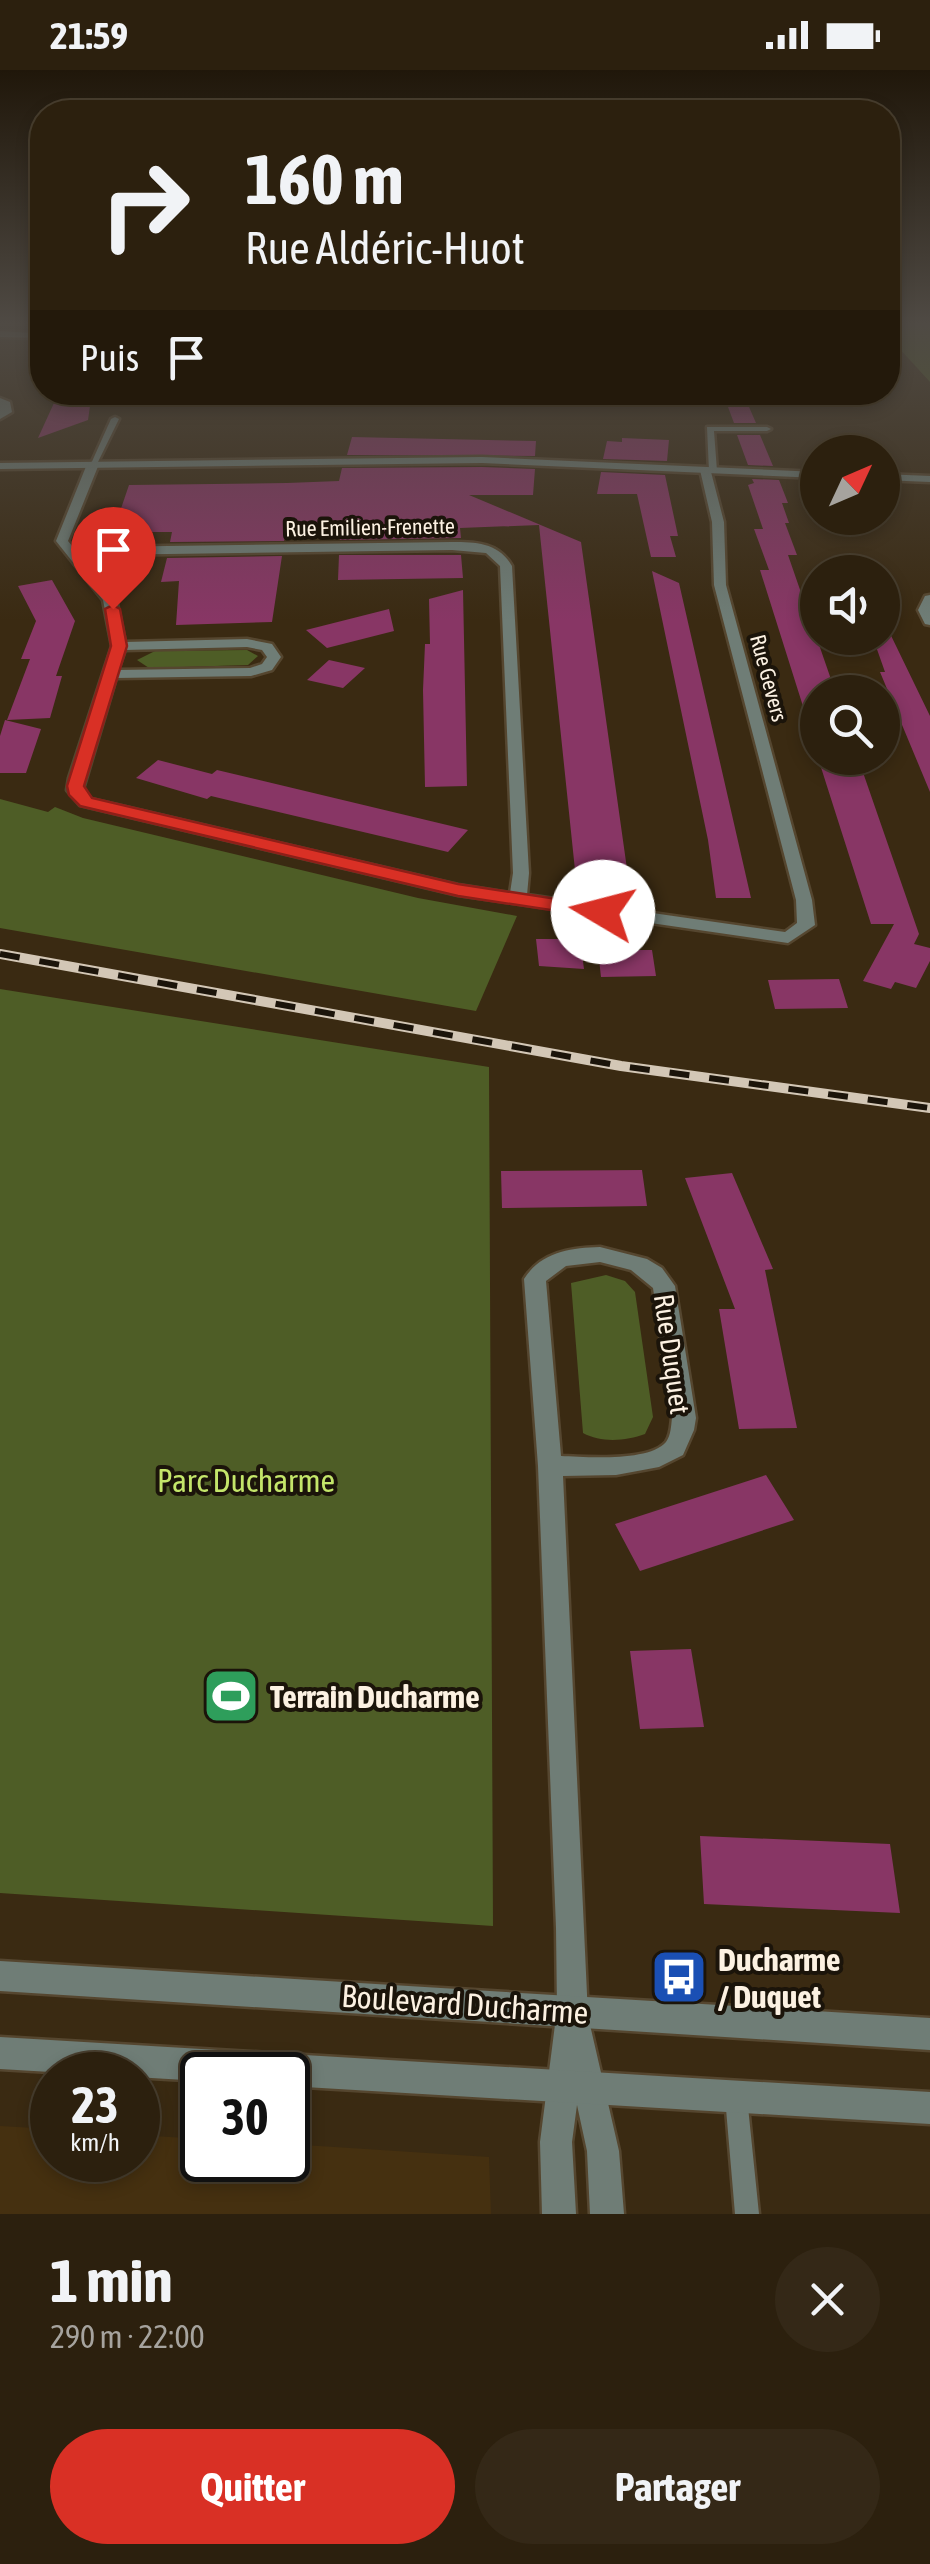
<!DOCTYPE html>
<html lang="fr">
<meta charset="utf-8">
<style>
:root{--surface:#2c200e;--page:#342817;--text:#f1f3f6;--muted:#a6a39e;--line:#483e2e;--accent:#d93025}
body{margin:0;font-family:"Asap Condensed",sans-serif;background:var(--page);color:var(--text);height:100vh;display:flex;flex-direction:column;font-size:38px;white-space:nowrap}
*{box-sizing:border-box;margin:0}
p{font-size:32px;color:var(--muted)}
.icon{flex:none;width:55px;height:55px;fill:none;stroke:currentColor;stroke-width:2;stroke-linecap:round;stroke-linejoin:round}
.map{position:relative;height:2144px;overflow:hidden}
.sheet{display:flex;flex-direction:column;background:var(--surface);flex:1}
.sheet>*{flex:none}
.top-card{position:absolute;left:30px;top:30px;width:870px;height:305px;border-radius:40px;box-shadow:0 5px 15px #0003,0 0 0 2px var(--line);background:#2c200e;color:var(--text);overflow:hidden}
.needle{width:65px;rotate:46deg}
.buttons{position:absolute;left:800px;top:365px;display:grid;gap:20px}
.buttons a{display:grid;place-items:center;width:100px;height:100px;border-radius:50%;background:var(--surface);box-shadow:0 5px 15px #0003,0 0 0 2px var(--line);font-size:50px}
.speed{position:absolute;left:30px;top:1982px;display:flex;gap:20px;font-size:50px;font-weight:700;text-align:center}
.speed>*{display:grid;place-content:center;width:130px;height:130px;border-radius:50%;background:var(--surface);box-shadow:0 5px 15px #0003,0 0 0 2px var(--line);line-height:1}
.speed small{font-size:25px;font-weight:400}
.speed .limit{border:5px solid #111;border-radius:15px;background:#fff;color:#111}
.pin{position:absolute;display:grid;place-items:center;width:85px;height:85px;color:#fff;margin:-102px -42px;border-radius:50% 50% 50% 0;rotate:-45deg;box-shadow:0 0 10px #0007}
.pin .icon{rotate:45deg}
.me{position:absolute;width:110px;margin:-55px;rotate:278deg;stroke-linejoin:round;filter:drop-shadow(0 0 8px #0008)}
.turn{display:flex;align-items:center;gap:35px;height:210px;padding:0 50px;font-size:45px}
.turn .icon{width:130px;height:130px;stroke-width:2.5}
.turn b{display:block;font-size:70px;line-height:85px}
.then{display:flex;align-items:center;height:95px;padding:0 50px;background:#0003;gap:20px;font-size:38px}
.round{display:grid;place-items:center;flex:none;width:105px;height:105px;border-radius:52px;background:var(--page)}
.head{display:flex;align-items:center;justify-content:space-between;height:170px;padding:0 50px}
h1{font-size:60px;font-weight:700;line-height:75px}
.button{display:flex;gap:20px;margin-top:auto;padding:20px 50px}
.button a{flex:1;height:115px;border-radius:60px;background:var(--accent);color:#fff;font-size:40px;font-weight:700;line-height:115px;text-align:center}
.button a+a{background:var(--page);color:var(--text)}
.status{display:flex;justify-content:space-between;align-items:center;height:70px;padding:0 50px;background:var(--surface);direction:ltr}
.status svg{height:28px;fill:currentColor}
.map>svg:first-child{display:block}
.built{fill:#453010}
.green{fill:#4e5d26}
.water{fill:#035067}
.building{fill:#883665}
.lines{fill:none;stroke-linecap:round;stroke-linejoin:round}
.service-casing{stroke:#55462f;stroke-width:5}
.minor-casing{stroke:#55462f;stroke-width:5}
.tertiary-casing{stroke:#55462f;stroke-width:5}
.service{fill:#6f7d76;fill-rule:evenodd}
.minor{fill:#6f7d76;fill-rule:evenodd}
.tertiary{fill:#6f7d76;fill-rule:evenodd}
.rail-casing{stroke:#d3c7b6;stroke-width:10}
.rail{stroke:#1b140a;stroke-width:6;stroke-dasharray:20;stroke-linecap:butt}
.route{fill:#d93025;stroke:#8d1f18;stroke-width:2.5}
.labels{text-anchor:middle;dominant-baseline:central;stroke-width:8;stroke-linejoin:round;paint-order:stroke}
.far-street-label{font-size:22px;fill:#fcf1e2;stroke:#1b140a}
.street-label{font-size:28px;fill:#fcf1e2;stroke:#1b140a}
.near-park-label{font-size:32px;fill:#c4e66a;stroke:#1b140a}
.near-poi-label{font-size:32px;font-weight:bold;fill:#fcf1e2;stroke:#1b140a;text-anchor:start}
.near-street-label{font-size:32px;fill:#fcf1e2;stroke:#1b140a}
</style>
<div class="status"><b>21:59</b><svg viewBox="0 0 49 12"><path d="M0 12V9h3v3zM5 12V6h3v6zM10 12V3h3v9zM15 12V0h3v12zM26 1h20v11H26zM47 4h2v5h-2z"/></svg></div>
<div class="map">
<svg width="930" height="2144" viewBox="0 0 930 2144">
<rect width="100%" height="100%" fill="#3a2a12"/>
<path class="built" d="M 0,2056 L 52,2059 L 52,2090 L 138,2090 L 138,2065 L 202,2069 L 202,2090 L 288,2090 L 288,2074 L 489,2087 L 491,2144 L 0,2144 Z"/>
<path class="green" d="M 888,251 L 930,251 L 930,312 L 888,266 Z
M 247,580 L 258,586 L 248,595 L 149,598 L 137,590 L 155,581 Z
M 0,729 L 48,742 L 55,737 L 83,748 L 418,828 L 517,846 L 476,941 L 0,858 Z
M 0,919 L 489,997 L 493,1856 L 0,1823 Z
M 606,1205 L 625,1211 L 635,1222 L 653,1347 L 645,1364 C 626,1371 601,1373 583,1363 L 571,1213 Z"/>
<path class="water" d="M 581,323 L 691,323 L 679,328 L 590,335 Z"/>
<path class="building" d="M 59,322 L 92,322 L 88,350 L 38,368 Z
M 743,323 L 756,353 L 734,353 L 725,329 Z
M 737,365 L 760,365 L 773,396 L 748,395 Z
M 352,367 L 536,371 L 535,386 L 347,385 Z
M 622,368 L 669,370 L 667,391 L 603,389 L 607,371 L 622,372 Z
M 482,397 L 535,399 L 533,425 L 469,425 L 581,472 L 628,806 L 587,807 L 586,800 L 575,800 L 539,455 L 460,458 L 461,468 L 340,470 L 341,459 L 286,461 L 284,471 L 170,472 L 172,462 L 113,462 L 129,415 L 287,413 L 339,411 L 342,398 Z
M 601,402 L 665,405 L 678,466 L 670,466 L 676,487 L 651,487 L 637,424 L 597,424 Z
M 752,409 L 779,410 L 788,433 L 782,433 L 789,453 L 785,453 L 797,485 L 788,485 L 834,618 L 818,618 L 818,667 L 813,668 L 760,500 L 769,500 L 754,459 L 763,459 L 748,415 L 754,413 Z
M 339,485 L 461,485 L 463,508 L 338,510 Z
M 282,486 L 272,552 L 176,555 L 179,511 L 161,512 L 167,488 Z
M 652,501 L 679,513 L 751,828 L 716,828 L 708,770 Z
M 52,510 L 75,551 L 56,606 L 62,606 L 50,648 L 7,650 L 30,589 L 21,589 L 36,551 L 18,516 Z
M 463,520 L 467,716 L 425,717 L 423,620 L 425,574 L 430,574 L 429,529 Z
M 389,539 L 394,561 L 327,578 L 306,560 Z
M 882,547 L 930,646 L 930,722 L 880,602 L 885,602 L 873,568 L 882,568 Z
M 329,590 L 365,598 L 343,618 L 307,610 Z
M 5,650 L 41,659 L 26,703 L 0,703 L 0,666 Z
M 818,688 L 858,688 L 919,864 L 914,874 L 930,878 L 930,891 L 916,918 L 895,912 L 891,919 L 863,911 L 894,854 L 871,854 Z
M 158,690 L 212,704 L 217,700 L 468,760 L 448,782 L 211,726 L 207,729 L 136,708 Z
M 536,869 L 580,869 L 584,899 L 539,896 Z
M 598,880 L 652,880 L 656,906 L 601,907 Z
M 839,909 L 848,938 L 775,939 L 768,910 Z
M 642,1100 L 647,1136 L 502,1138 L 501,1101 Z
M 732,1103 L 773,1199 L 765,1200 L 797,1358 L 739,1359 L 719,1239 L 735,1239 L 685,1108 Z
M 766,1405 L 794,1450 L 640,1501 L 615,1454 Z
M 691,1579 L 704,1657 L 640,1659 L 630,1581 Z
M 700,1766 L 890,1774 L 900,1843 L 704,1834 Z"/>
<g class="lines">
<g class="service-casing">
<path id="service" d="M 115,347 L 119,349 L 97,394 L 90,396 L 111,349 Z
M 707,357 L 767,357 L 771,359 L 767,361 L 714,361 L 717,401 L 713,403 L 709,401 Z
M 736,2016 L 744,2019 L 747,2027 L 759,2144 L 735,2144 L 725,2027 L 728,2019 Z"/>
</g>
<g class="minor-casing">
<path id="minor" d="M 42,251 L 42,261 L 38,268 L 0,267 L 0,261 L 32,263 Z
M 0,328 L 10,332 L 12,342 L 0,349 Z
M 93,391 L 99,394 L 68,471 L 77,482 L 98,477 L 452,472 C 477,472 499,473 512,496 L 529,803 L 527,825 L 785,862 L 797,853 L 796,830 L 714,515 L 712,452 L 700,400 L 710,398 L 724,452 L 726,515 L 812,830 L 815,855 L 788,873 L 458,825 L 80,735 L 67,720 L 69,708 L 112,576 L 103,530 L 56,471 L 87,394 ZM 452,480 L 486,483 L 500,496 L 513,803 L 510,823 L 458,815 L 91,729 L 83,719 L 116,608 L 251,606 L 272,600 L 281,587 L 272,574 L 247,569 L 125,572 L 116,529 L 82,488 L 98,485 ZM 247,577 L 262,580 L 267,587 L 262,594 L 250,598 L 118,600 L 125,580 Z
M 930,525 L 930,555 L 925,554 L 918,540 L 925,526 Z
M 600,1177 L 647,1189 L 662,1198 L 675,1216 L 696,1348 L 694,1360 L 683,1385 L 659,1397 L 616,1405 L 563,1406 L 588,1946 L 619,2081 L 624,2144 L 590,2144 L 587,2081 L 577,2035 L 572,2072 L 576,2144 L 542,2144 L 540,2072 L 557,1939 L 556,1858 L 538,1396 L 524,1209 C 541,1182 570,1178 600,1177 ZM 600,1192 L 631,1200 L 653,1218 L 672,1348 C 671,1356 671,1365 666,1372 C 649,1392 586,1387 561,1386 L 546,1211 L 566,1196 Z"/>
</g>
<g class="tertiary-casing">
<path id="tertiary" d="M 482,387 L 818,402 L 818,408 L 482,393 L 0,399 L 0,393 Z
M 882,404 L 930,406 L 930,412 L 882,410 Z
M 0,1891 L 930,1948 L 930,1980 L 0,1921 Z
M 0,1967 L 930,2022 L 930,2054 L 288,2016 L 288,2005 L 202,2005 L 202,2011 L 0,1999 Z"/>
</g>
<use href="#service" class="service"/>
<use href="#minor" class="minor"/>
<use href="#tertiary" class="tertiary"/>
<g class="rail-casing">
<path id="rail" d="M 0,884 L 621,996 L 930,1038"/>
</g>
<use href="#rail" class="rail"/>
</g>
<linearGradient id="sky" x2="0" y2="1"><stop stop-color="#20170a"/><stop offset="0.46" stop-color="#4f4a44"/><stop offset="1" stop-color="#4f4a44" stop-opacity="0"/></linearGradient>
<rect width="930" height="551" fill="url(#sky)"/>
<path class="route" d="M 113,535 L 120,539 L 127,576 L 84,716 L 92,728 L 458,814 L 603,836 L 612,842 L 603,848 L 458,826 L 80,736 L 69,725 L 67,716 L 111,576 L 105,539 Z"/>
<defs>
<g id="stadium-square" transform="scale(2.875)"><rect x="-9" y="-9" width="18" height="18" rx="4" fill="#2e9e5b" stroke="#1b140a"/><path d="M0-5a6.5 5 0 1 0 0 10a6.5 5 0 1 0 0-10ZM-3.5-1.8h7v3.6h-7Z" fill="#fff"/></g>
<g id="bus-square" transform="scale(2.875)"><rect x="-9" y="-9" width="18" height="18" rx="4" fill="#1a4fb4" stroke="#1b140a"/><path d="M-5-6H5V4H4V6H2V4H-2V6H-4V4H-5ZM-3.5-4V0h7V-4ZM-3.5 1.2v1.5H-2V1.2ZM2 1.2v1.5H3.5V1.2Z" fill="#fff"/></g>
</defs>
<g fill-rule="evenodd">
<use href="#stadium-square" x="231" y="1626"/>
<use href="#bus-square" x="679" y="1907"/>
</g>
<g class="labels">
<g class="far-street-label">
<text transform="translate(370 457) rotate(-1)">Rue Emilien-Frenette</text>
<text transform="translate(769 608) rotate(75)">Rue Gevers</text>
</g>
<g class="street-label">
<text transform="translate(672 1284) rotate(82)">Rue Duquet</text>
</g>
<g class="near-park-label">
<text x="246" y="1410">Parc Ducharme</text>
</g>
<g class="near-poi-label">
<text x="270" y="1626">Terrain Ducharme</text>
<text x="718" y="1889">Ducharme<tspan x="718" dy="37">/ Duquet</tspan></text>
</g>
<g class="near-street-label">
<text transform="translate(465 1934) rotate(4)">Boulevard Ducharme</text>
</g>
</g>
</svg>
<div class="buttons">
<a><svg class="needle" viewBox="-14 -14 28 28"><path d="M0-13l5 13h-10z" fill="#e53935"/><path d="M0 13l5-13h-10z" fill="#a6a39e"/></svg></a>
<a><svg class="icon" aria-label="sound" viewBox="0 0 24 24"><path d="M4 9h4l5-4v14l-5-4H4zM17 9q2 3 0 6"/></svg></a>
<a><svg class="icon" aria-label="search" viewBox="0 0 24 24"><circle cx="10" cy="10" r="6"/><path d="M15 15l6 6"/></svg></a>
</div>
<div class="speed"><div>23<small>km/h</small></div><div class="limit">30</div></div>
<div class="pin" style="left:113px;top:539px;background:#d93025"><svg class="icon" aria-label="arrive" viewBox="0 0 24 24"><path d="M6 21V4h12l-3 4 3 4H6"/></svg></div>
<svg class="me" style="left:603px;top:842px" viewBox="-20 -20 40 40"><circle r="19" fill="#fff"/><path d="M0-13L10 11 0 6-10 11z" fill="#d93025"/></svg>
<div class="top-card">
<div class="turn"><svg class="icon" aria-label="right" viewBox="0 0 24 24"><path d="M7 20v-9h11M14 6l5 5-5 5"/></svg><div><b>160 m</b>Rue Aldéric-Huot</div></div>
<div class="then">Puis<svg class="icon" aria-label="arrive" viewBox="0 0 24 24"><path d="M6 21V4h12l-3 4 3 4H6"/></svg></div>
</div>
</div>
<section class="sheet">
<div class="head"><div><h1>1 min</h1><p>290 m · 22:00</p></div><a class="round"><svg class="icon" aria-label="close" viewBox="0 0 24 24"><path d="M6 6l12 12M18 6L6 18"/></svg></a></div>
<div class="button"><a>Quitter</a><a>Partager</a></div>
</section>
